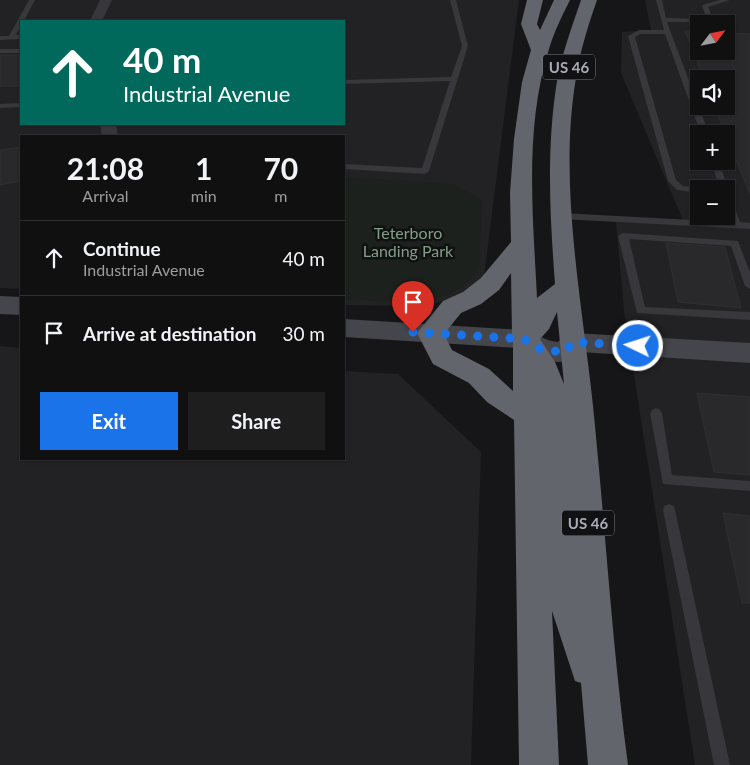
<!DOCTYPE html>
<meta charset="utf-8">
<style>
:root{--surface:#101011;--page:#1e1e1f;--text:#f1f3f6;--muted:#9c9d9f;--line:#303031;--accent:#1a73e8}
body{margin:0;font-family:Lato,sans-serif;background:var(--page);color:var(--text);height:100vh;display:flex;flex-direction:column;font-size:19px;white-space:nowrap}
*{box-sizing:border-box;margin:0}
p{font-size:16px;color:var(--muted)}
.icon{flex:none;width:28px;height:28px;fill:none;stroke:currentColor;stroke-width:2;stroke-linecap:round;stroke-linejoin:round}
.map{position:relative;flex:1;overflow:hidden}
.sheet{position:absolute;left:20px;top:135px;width:325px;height:325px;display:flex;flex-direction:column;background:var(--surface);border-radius:0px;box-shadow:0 1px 4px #0004,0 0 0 1px var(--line)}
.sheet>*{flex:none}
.guide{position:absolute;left:20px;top:20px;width:325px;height:105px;border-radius:0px;box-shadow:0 1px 4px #0004,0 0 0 1px var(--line);background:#00695c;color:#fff;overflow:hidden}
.needle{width:32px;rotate:58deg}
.fabs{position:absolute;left:690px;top:15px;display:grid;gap:10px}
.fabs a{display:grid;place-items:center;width:45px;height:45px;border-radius:0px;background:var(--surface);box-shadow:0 1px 4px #0004,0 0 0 1px var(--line);font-size:25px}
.pin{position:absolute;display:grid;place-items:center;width:42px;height:42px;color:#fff;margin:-51px -21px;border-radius:50% 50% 50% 0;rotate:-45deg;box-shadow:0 0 5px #0007}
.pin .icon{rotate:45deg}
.me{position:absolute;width:55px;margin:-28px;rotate:274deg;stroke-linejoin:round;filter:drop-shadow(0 0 4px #0008)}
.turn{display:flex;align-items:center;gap:18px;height:105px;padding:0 20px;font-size:22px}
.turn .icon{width:65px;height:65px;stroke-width:2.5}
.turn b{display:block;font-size:35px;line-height:42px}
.eta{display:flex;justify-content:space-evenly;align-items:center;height:85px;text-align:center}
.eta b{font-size:30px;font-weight:700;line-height:35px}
.action{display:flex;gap:10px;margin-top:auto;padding:10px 20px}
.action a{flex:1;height:58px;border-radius:0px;background:var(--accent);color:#fff;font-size:20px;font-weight:700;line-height:58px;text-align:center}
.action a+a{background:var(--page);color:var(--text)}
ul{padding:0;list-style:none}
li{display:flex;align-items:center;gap:15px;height:75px;padding:0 20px;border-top:1px solid var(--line)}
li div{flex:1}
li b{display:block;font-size:19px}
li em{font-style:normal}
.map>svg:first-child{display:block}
.built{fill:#222124;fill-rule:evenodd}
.green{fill:#1c211d}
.building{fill:#29282b;stroke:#303033}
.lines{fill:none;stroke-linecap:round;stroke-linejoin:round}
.lane{fill:#37373c;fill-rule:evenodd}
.street{fill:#37373c;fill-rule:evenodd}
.secondary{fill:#45464b;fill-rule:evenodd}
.highway{fill:#63656c;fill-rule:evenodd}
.route{stroke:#1a73e8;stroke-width:9;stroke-dasharray:0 16.2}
.labels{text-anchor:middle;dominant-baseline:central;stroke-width:5;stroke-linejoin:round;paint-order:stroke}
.shield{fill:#111012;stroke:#7b7c85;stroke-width:1}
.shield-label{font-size:15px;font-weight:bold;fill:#a9abb6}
.park-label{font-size:16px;fill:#829f86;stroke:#111012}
</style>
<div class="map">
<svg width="750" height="765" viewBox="0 0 750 765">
<rect width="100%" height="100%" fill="#161517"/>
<path class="built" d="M 0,0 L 519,0 L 484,277 L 465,292 L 434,304 L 405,306 L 344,305 L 344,136 L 21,136 L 21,289 L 0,288 ZM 21,21 L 344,21 L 344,124 L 21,124 Z
M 645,0 L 750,0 L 750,765 L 695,765 L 624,311 L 616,221 L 685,225 L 621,73 L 622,32 L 651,30 ZM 699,24 L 726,24 L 726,51 L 699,51 ZM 699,79 L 726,79 L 726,106 L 699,106 ZM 699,134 L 726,134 L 726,161 L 699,161 ZM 699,189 L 726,189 L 726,216 L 699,216 Z
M 0,346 L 21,348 L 21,459 L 344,459 L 344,371 L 398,374 L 481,452 L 471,765 L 0,765 Z"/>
<path class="green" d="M 344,177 L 453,184 L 482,200 L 479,267 C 458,312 384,301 344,299 Z"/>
<path class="building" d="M 685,31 L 699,32 L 699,51 L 726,51 L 726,33 L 750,34 L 750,194 L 714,106 L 726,106 L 726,79 L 704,79 Z
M 0,55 L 21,55 L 21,86 L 0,86 Z
M 21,147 L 21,181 L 0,185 L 0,150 Z
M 666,243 L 725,247 L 741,308 L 678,302 Z
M 697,393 L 750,397 L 750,475 L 714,472 Z
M 723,513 L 750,516 L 750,603 L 742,603 Z"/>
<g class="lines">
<path class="lane" d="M 29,0 L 35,0 L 24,21 L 21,21 L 21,26 L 16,35 L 21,35 L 21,39 L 0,40 L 0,36 L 9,36 Z
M 450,0 L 456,0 L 468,46 L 429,171 L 425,174 L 344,169 L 344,164 L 422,168 L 450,81 L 344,84 L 344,80 L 451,77 L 462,46 Z
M 656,0 L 662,0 L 666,18 L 704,19 L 706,17 L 702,5 L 720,0 L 730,0 L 708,7 L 712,17 L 708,22 L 667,22 L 709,134 L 701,134 L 665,34 L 640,34 L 635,37 L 676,180 L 683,186 L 702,188 L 699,189 L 699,193 L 677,190 L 668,181 L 628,36 L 639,30 L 664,30 Z
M 0,49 L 21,49 L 21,53 L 0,53 Z
M 21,103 L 21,107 L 0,108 L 0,104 Z
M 711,161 L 719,161 L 728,189 L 727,191 L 726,189 L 720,189 Z
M 726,192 L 730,195 L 740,222 L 750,223 L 750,229 L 561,219 L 556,216 L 561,213 L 730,222 L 726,209 Z
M 623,233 L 738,241 L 750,272 L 750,289 L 745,286 L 731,246 L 629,239 L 645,307 L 750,312 L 750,320 L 637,313 L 618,236 Z
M 656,408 L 660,410 L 662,413 L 672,475 L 750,481 L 750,491 L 663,484 L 650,413 L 652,410 Z
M 669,504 L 674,506 L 675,510 L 730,765 L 714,765 L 663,510 L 664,506 Z"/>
<path class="street" d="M 100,0 L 112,0 L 102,21 L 90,21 Z
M 100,124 L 116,124 L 118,136 L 102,136 Z"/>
<path class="secondary" d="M 0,296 L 21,297 L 21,315 L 0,314 Z
M 344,319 L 524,330 C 536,333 545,341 558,342 L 564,335 L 573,333 L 750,343 L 750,363 L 580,352 C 565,371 536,359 519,348 L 344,337 Z"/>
<path class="highway" d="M 527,0 L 543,0 L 537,24 L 540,30 L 554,0 L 570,0 C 562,16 554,32 549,49 C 524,128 533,216 537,298 L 555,284 C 550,217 546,149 557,81 C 562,53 572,27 581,0 L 597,0 C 588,26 580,51 576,78 C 557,188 585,315 595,426 C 606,539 613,652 628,765 L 588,765 L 581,683 L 575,681 L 552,611 L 559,765 L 519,765 L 514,420 L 487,402 L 469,383 L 433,364 L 417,333 L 443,301 L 463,292 L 481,278 L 511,242 L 510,193 L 514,139 L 522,82 L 531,50 L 521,24 ZM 511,273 L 512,336 L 511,339 L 513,342 L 513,391 L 489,369 L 452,350 L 444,334 L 461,313 L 481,304 L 499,290 ZM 557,312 L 564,384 L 555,362 L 540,339 L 549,329 Z"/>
</g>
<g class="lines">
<path class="route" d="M 413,332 L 524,339 L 542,350 L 565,352 L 573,342 L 638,346"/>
</g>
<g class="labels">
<g class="shield">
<rect x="543" y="54.5" width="52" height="25" rx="4"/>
<rect x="562" y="510.5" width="52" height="25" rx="4"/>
</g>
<g class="shield-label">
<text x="569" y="67">US 46</text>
<text x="588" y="523">US 46</text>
</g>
<g class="park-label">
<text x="408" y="232">Teterboro<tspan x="408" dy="18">Landing Park</tspan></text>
</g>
</g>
</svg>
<div class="fabs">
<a><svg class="needle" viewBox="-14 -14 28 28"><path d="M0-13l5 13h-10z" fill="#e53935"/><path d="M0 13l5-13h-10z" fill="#9c9d9f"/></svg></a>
<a><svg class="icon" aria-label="sound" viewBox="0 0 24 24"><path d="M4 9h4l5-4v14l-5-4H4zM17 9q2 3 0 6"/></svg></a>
<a>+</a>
<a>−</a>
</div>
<div class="pin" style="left:413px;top:332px;background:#d93025"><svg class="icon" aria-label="arrive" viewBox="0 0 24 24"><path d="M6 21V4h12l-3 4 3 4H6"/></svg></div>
<svg class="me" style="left:638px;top:346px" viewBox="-20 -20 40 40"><circle r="17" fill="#1a73e8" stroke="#fff" stroke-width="3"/><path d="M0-11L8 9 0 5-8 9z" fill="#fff"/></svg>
<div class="guide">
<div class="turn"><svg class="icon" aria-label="ahead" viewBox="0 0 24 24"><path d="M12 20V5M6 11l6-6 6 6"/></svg><div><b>40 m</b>Industrial Avenue</div></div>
</div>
<section class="sheet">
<div class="eta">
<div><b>21:08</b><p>Arrival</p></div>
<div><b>1</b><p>min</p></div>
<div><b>70</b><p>m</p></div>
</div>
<ul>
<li><svg class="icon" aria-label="ahead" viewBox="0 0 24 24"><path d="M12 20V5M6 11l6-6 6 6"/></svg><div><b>Continue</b><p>Industrial Avenue</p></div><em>40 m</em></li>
<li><svg class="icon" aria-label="arrive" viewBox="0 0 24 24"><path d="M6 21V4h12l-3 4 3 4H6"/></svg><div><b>Arrive at destination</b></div><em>30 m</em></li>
</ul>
<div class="action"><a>Exit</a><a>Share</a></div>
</section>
</div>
